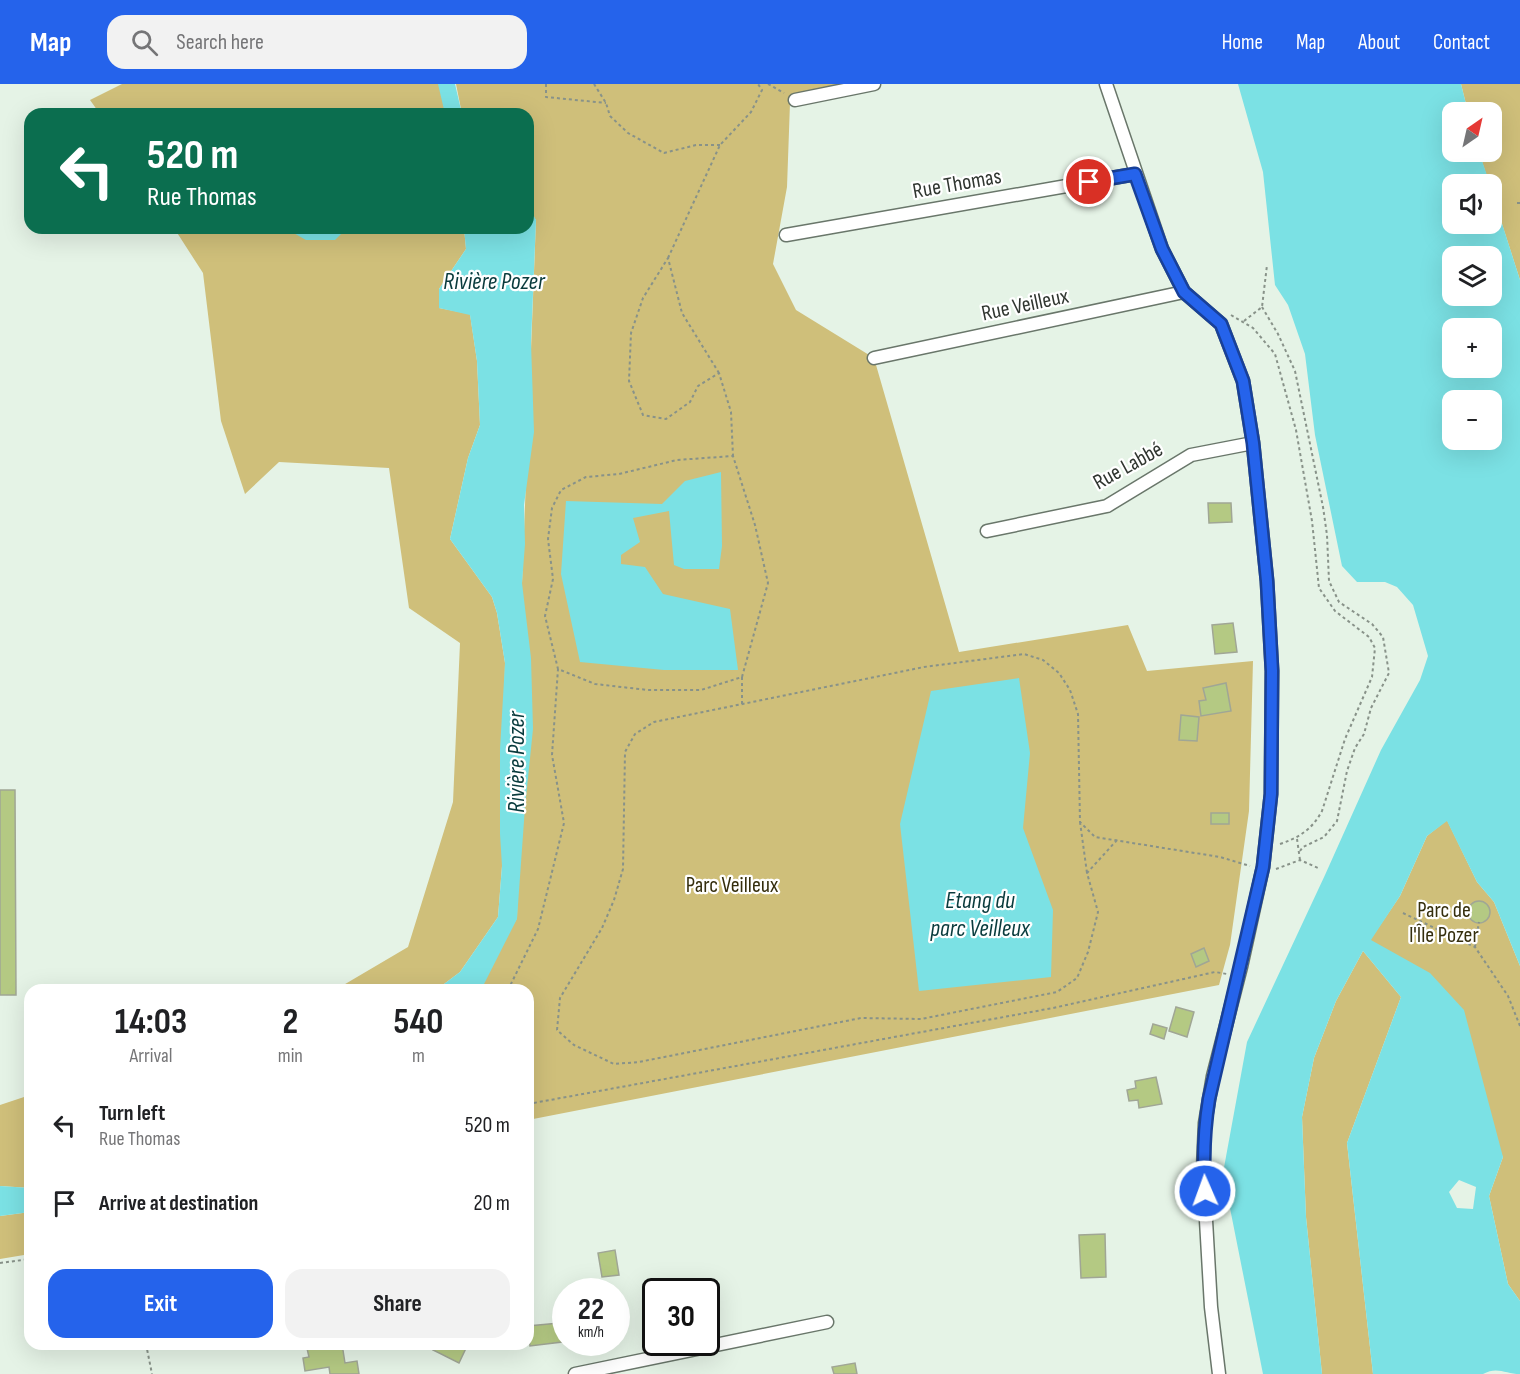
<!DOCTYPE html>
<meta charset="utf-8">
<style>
:root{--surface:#fff;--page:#f2f2f2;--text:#202124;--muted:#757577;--accent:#2563eb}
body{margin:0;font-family:"Sofia Sans Condensed",sans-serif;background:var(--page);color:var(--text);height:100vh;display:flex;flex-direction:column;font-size:22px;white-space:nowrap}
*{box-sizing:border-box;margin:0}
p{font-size:20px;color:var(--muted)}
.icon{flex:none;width:33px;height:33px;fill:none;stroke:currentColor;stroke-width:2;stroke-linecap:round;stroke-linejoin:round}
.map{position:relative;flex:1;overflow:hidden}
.panel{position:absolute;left:24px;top:900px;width:510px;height:366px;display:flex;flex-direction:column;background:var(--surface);border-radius:18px;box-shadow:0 6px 24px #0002}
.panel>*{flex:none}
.top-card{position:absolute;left:24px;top:24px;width:510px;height:126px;border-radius:18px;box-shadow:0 6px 24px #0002;background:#0b6e4f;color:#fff;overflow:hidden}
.needle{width:39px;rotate:34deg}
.controls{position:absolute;left:1442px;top:18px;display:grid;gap:12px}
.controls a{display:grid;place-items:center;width:60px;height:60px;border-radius:12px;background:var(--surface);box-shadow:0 6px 24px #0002;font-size:30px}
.speed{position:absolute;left:552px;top:1194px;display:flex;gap:12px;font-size:30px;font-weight:700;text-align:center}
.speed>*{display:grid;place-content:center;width:78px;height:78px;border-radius:50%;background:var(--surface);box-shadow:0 6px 24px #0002;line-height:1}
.speed small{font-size:15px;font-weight:400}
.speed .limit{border:3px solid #111;border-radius:9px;background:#fff;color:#111}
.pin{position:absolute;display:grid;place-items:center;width:51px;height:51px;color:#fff;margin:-26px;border:3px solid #fff;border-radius:50%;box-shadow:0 2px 6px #0007}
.me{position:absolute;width:66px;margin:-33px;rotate:358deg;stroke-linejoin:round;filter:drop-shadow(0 0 4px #0008)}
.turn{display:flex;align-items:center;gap:21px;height:126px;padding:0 24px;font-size:27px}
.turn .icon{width:78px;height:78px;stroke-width:2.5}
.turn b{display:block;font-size:42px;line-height:51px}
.eta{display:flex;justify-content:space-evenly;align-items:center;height:102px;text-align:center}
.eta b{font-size:36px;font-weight:700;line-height:42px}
.action{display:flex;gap:12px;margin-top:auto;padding:12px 24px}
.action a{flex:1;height:69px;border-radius:18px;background:var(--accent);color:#fff;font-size:24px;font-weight:700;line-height:69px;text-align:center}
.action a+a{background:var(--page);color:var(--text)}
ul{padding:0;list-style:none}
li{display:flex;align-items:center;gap:18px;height:78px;padding:0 24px}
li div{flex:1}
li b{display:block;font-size:22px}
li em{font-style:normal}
header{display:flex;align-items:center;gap:36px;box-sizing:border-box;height:84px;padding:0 30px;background:var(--accent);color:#fff}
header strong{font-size:28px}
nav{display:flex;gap:33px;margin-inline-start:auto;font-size:21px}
.search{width:420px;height:54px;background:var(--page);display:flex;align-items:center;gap:15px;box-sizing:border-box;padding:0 21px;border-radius:18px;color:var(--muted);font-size:22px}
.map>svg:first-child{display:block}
.green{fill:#cfbf7a}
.water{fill:#7be1e4;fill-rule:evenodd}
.building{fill:#b4c983;stroke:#a0a695;stroke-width:1.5}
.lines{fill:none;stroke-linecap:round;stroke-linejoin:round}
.street-casing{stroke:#69766a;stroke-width:15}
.path{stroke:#889289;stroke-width:2;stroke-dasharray:3 3;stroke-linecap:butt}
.street{stroke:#fff;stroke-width:12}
.route-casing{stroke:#184099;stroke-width:15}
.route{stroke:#2563eb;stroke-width:10}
.labels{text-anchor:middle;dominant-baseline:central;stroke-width:4.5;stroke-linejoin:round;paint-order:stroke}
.street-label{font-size:22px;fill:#303630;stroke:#fff}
.park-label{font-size:22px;fill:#352e0d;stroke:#fff}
.water-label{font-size:24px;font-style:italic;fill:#093b3d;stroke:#fff}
</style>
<header>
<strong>Map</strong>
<div class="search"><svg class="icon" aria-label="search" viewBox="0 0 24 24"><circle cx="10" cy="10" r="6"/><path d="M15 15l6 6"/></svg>Search here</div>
<nav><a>Home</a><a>Map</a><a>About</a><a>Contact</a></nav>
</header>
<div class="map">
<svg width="1520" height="1290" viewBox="0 0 1520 1290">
<rect width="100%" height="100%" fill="#e5f3e6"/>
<path class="green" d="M 122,0 L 439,0 L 446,30 L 100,30 L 90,16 Z
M 456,0 L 863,0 L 790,19 L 787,103 L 773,180 L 796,226 L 874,274 L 959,568 L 1128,541 L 1147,587 L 1253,577 L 1249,727 L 1230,861 L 1219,901 L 528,1036 L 528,906 L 478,906 L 517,834 L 522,499 L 536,136 L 528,126 L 528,30 L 462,30 Z
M 1461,0 L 1520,0 L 1520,196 L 1479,68 L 1491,68 L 1491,28 L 1468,28 Z
M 174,144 L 464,144 L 466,165 L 439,205 L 439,224 L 470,230 L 477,277 L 480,341 L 468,374 L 450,455 L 492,513 L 497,529 L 505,579 L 502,782 L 498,833 L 460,888 L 436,906 L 335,906 L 408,863 L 453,718 L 460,559 L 409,524 L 389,384 L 279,378 L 245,410 L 221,337 L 203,189 Z
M 1447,736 L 1477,798 L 1494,818 L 1520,882 L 1520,1217 L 1508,1200 L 1489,1112 L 1503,1073 L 1370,856 L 1400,812 L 1427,752 Z
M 1363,867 L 1401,913 L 1347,1059 L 1373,1290 L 1322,1290 L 1306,1133 L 1302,1033 L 1314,974 L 1336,917 Z
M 30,1011 L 30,1104 L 0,1102 L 0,1021 Z
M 30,1128 L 30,1170 L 0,1175 L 0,1132 Z"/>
<path class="water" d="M 438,0 L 455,0 L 462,30 L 445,30 Z
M 1238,0 L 1461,0 L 1468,28 L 1452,28 L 1452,68 L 1479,68 L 1490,100 L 1452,100 L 1452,140 L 1491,140 L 1491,105 L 1520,196 L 1520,882 L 1494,818 L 1477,798 L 1447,737 L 1427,752 L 1400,812 L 1371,856 L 1430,889 L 1464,926 L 1503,1073 L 1489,1112 L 1508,1200 L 1520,1217 L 1520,1290 C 1506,1290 1497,1282 1483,1290 L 1373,1290 L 1347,1059 L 1401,913 L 1363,867 L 1336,917 L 1314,974 L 1302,1033 L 1306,1133 L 1322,1290 L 1263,1290 L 1223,1089 L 1247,958 L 1325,791 L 1381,666 L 1420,596 L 1428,572 L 1413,521 L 1397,503 L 1385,498 L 1357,498 L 1342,482 L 1315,351 L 1305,270 L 1288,221 L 1275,201 L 1263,88 ZM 1452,172 L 1491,172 L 1491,212 L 1452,212 ZM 1491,244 L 1491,284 L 1452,284 L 1452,244 ZM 1491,316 L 1491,356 L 1452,356 L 1452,316 ZM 1459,1096 L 1476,1103 L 1473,1125 L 1457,1124 L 1449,1108 Z
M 528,121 L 536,136 L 531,259 L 534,348 L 524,421 L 525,460 L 522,499 L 531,574 L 533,645 L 525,723 L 517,835 L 483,902 L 478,906 L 436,906 L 460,888 L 498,833 L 502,782 L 500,750 L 500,665 L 505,579 L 497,529 L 492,513 L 450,455 L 468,374 L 480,341 L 477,277 L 470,231 L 439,224 L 439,205 L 466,165 L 464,144 L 528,144 Z
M 291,144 L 347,144 L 335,156 L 306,156 L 290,147 Z
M 721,388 L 722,462 L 719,485 L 684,485 L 674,481 L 669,427 L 633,434 L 640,458 L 621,471 L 621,480 L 645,483 L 663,510 L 730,525 L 738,586 L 664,586 L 580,578 L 561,490 L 566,417 L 662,420 L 685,397 Z
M 1019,594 L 1030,669 L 1023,744 L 1053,826 L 1051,893 L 919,907 L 900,740 L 931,607 Z
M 0,1102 L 30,1104 L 30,1128 L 0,1132 Z"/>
<path class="building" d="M 1208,419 L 1231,419 L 1232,438 L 1209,439 Z
M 1233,539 L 1237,568 L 1215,570 L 1212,541 Z
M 1226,599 L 1231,627 L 1201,632 L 1199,617 L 1206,616 L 1203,604 Z
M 1181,631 L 1199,633 L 1197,657 L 1179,656 Z
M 0,706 L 15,706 L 16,911 L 0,911 Z
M 1211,729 L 1229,729 L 1229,740 L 1211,740 Z
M1468 828a11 11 0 1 1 22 0a11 11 0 1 1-22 0Z
M 1204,864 L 1209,877 L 1196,883 L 1191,870 Z
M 1176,923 L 1194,928 L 1187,953 L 1169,947 Z
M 1153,940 L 1167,944 L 1164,955 L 1150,950 Z
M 1156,993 L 1162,1020 L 1139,1024 L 1138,1016 L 1129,1017 L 1127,1006 L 1136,1004 L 1135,997 Z
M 1105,1150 L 1106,1193 L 1081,1194 L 1079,1151 Z
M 615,1166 L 619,1191 L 602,1193 L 598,1169 Z
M 685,1199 L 687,1208 L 656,1208 L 656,1226 L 649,1227 L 646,1204 Z
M 616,1228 L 622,1247 L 616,1248 Z
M 559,1239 L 562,1258 L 530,1262 L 528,1242 Z
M 306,1260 L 327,1260 L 327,1262 L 342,1260 L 345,1279 L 357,1277 L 359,1290 L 330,1290 L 329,1283 L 305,1287 L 303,1274 L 309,1273 Z
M 437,1260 L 463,1260 L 467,1262 L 459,1279 L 433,1266 Z
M 855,1279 L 857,1290 L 834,1290 L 832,1283 Z"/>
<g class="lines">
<g class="street-casing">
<path id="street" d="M 1106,0 L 1162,165 L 1184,208 L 1221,240 L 1243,297 L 1253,359 L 1267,497 L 1272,587 L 1271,710 L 1263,783 L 1241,883 L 1213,992 L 1205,1039 L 1203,1084 L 1211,1223 L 1219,1290
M 795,16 L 874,0
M 786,151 L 1135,90
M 874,274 L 1184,208
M 987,447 L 1107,422 L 1191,371 L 1253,359
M 575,1290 L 827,1238"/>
</g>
<path class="path" d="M 546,0 L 546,13 L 606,19
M 594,0 L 606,19 L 610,32 L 628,49 L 664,69 L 696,61 L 720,61
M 768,0 L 784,9
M 1517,119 L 1520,119
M 668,174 L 720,61 L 751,28 L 762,6 L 758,0
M 1262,223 L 1278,250 L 1295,287 L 1323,423 L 1327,451 L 1329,497 L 1339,518 L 1372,540 L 1383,553 L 1389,589 L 1371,624 L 1364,650 L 1355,664 L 1347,687 L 1337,737 L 1324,753 L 1303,763 L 1300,767
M 1231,231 L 1253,244 L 1275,270 L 1296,346 L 1312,437 L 1319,504 L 1335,527 L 1369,553 L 1375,564 L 1372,593 L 1345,655 L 1322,727 C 1311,747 1298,754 1277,761
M 1244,237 L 1262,223 L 1267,181
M 719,289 L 682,229 L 668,174 L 643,214 L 631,249 L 629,297 L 643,331 L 666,335 L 690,318 L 698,302 L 719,289 L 731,328 L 733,372
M 742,593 L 768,499 L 755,441 L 733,372 L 677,376 L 619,390 L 586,393 L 561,406 L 552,424 L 548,455 L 553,495 L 545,532 L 558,585 L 595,600 L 648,606 L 701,606 L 742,593 L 742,620
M 1080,738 L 1087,789
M 1297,755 L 1300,776
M 1117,756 L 1087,789 L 1098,828 L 1088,868 L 1077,894 L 1057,908 L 921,935 L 861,934 L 639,978 L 614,980 L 574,961 L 557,946 L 560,914 L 602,844 L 614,816 L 623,785 L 625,668 L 635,650 L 654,638 L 924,583 L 1024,570 L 1043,576 L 1059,589 L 1070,606 L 1078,630 L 1080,738 L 1095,753 L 1220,773 L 1250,782
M 1276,785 L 1300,776 L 1318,784
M 1403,829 L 1475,863 L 1508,912 L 1520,942
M 1475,863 L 1479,838
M 508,906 L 538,845 L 564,739 L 552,671 L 558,585
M 528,1020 L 1053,924 L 1215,888 L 1227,890
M 0,1179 L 30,1175
M 146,1260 L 152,1290"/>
<use href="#street" class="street"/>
</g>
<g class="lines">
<g class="route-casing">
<path id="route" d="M 1089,98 L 1135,90 L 1162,165 L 1184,208 L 1221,240 L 1243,297 L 1253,359 L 1267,497 L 1272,587 L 1271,710 L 1263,783 L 1209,1015 C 1204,1046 1203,1076 1205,1107"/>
</g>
<use href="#route" class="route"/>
</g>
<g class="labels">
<g class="street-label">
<text transform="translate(957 100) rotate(-10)">Rue Thomas</text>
<text transform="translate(1025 221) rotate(-12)">Rue Veilleux</text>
<text transform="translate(1128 382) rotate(-29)">Rue Labbé</text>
</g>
<g class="park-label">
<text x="732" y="801">Parc Veilleux</text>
<text x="1444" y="826">Parc de<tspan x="1444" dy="25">l'Île Pozer</tspan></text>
</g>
<g class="water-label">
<text x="494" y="197">Rivière Pozer</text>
<text transform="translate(516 678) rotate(-90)">Rivière Pozer</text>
<text x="980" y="816">Etang du<tspan x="980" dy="28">parc Veilleux</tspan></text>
</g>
</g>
</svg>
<div class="controls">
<a><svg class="needle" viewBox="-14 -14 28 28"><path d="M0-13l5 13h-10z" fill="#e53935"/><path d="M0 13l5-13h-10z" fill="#757577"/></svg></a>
<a><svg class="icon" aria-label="sound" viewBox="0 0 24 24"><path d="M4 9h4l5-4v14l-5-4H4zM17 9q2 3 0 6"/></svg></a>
<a><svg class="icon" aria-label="layers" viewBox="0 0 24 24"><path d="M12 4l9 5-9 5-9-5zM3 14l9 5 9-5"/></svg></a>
<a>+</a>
<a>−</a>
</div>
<div class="speed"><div>22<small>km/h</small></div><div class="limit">30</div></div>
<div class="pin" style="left:1089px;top:98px;background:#d93025"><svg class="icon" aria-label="arrive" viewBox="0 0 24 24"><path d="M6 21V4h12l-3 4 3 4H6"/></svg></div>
<svg class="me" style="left:1205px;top:1107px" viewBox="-20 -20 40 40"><circle r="17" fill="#2563eb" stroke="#fff" stroke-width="3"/><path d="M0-11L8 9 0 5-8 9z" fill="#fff"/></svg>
<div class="top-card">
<div class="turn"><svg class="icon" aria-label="left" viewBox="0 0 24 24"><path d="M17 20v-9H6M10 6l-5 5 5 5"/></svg><div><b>520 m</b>Rue Thomas</div></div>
</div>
<section class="panel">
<div class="eta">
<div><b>14:03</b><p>Arrival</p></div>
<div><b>2</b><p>min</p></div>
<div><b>540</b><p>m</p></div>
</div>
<ul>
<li><svg class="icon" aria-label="left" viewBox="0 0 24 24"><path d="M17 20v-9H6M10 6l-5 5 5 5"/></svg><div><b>Turn left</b><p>Rue Thomas</p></div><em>520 m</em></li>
<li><svg class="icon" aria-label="arrive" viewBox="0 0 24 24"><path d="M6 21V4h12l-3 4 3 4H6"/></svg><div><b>Arrive at destination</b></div><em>20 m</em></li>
</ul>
<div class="action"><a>Exit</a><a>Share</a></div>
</section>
</div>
